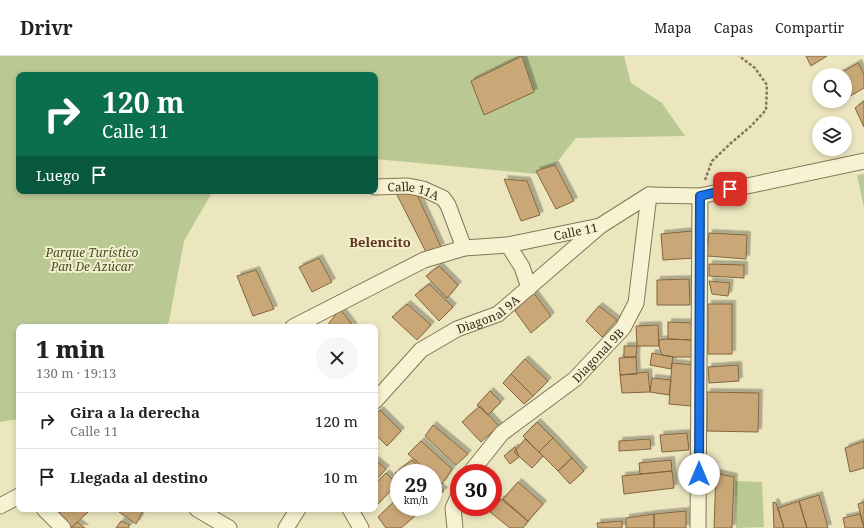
<!DOCTYPE html>
<html lang="es">
<meta charset="utf-8">
<style>
:root{--surface:#fff;--page:#f6f6f6;--text:#222;--muted:#767676;--line:#e0e0e0}
body{margin:0;font-family:"Noto Serif",serif;background:var(--page);color:var(--text);height:100vh;display:flex;flex-direction:column;font-size:15px;white-space:nowrap}
*{box-sizing:border-box;margin:0}
p{font-size:13px;color:var(--muted)}
.icon{flex:none;width:22px;height:22px;fill:none;stroke:currentColor;stroke-width:2;stroke-linecap:round;stroke-linejoin:round}
.map{position:relative;flex:1;overflow:hidden}
.side{position:absolute;left:16px;top:268px;width:362px;height:188px;display:flex;flex-direction:column;background:var(--surface);border-radius:8px;box-shadow:0 2px 6px #0003}
.side>*{flex:none}
.top-card{position:absolute;left:16px;top:16px;width:362px;height:122px;border-radius:8px;box-shadow:0 2px 6px #0003;background:#0b6e4f;color:#fff;overflow:hidden}
.fabs{position:absolute;left:812px;top:12px;display:grid;gap:8px}
.fabs a{display:grid;place-items:center;width:40px;height:40px;border-radius:50%;background:var(--surface);box-shadow:0 2px 6px #0003;font-size:20px}
.speed{position:absolute;left:390px;top:408px;display:flex;gap:8px;font-size:20px;font-weight:700;text-align:center}
.speed>*{display:grid;place-content:center;width:52px;height:52px;border-radius:50%;background:var(--surface);box-shadow:0 2px 6px #0003;line-height:1}
.speed small{font-size:10px;font-weight:400}
.speed .limit{border:6px solid #d22;background:#fff;color:#111}
.pin{position:absolute;display:grid;place-items:center;width:34px;height:34px;color:#fff;margin:-17px;border-radius:8px;box-shadow:0 2px 6px #0006}
.me{position:absolute;width:44px;margin:-22px;rotate:0deg;stroke-linejoin:round;filter:drop-shadow(0 0 3px #0008)}
.turn{display:flex;align-items:center;gap:14px;height:84px;padding:0 20px;font-size:18px}
.turn .icon{width:52px;height:52px;stroke-width:2.5}
.turn b{display:block;font-size:28px;line-height:34px}
.then{display:flex;align-items:center;height:38px;padding:0 20px;background:#0003;gap:8px;font-size:15px}
.round{display:grid;place-items:center;flex:none;width:42px;height:42px;border-radius:21px;background:var(--page)}
.summary{display:flex;align-items:center;justify-content:space-between;height:68px;padding:0 20px}
h1{font-size:24px;font-weight:800;line-height:30px}
ul{padding:0;list-style:none}
li{display:flex;align-items:center;gap:12px;height:56px;padding:0 20px;border-top:1px solid var(--line)}
li div{flex:1}
li b{display:block;font-size:15px}
li em{font-style:normal}
header{display:flex;align-items:center;gap:24px;box-sizing:border-box;height:56px;padding:0 20px;background:var(--surface);border-bottom:1px solid var(--line)}
header strong{font-size:19px}
nav{display:flex;gap:22px;margin-inline-start:auto;font-size:14px}
.map>svg:first-child{display:block}
.green{fill:#bac994}
.building{fill:#c9a776;stroke:#82653f;filter:url(#shadow)}
.lines{fill:none;stroke-linecap:round;stroke-linejoin:round}
.minor-casing{stroke:#847758;stroke-width:17}
.path{stroke:#847758;stroke-width:2.5;stroke-dasharray:3 2;stroke-linecap:butt}
.minor{stroke:#f7f2d2;stroke-width:15}
.route-casing{stroke:#114b97;stroke-width:10}
.route{stroke:#1a73e8;stroke-width:7}
.labels{text-anchor:middle;dominant-baseline:central;stroke-width:4;stroke-linejoin:round;paint-order:stroke}
.street-label{font-size:12px;fill:#342c1c;stroke:#f4efce}
.park-label{font-size:12px;font-style:italic;fill:#3d5023;stroke:#f4efce}
.neighbourhood-label{font-size:13px;font-weight:bold;fill:#5f361d;stroke:#f4efce}
</style>
<header>
<strong>Drivr</strong>
<nav><a>Mapa</a><a>Capas</a><a>Compartir</a></nav>
</header>
<div class="map">
<svg width="864" height="472" viewBox="0 0 864 472">
<defs>
<filter id="shadow"><feDropShadow dx="3.5" dy="-3.5" stdDeviation="0" flood-color="#0004"/></filter>
</defs>
<rect width="100%" height="100%" fill="#ece6bf"/>
<path class="green" d="M 0,0 L 624,0 L 631,27 L 662,47 L 685,80 L 576,82 L 547,119 L 375,103 L 375,19 L 19,19 L 19,135 L 213,135 L 184,185 L 169,265 L 165,271 L 19,271 L 19,363 L 0,366 Z
M 864,118 L 864,152 L 857,119 Z
M 735,425 L 762,426 L 764,471 L 736,472 Z"/>
<path class="building" d="M 522,0 L 534,36 L 484,59 L 471,25 Z
M 806,0 L 827,0 L 811,10 Z
M 858,7 L 864,18 L 864,32 L 845,43 L 845,19 L 837,19 Z
M 864,45 L 864,71 L 855,52 Z
M 555,109 L 574,145 L 556,153 L 536,115 Z
M 504,123 L 527,125 L 540,159 L 521,165 Z
M 415,134 L 441,191 L 426,196 L 395,135 Z
M 692,175 L 695,202 L 663,204 L 661,178 Z
M 709,177 L 747,179 L 746,203 L 707,200 Z
M 319,202 L 332,226 L 312,236 L 299,211 Z
M 709,208 L 744,209 L 744,222 L 709,220 Z
M 439,210 L 458,229 L 447,242 L 426,220 Z
M 256,214 L 274,253 L 253,260 L 237,220 Z
M 689,223 L 690,249 L 657,249 L 657,224 Z
M 709,225 L 730,227 L 728,240 L 712,238 Z
M 429,228 L 453,251 L 439,265 L 415,239 Z
M 533,236 L 551,260 L 531,277 L 515,255 Z
M 407,248 L 431,269 L 417,284 L 392,261 Z
M 708,248 L 732,248 L 732,298 L 708,298 Z
M 599,250 L 617,264 L 602,281 L 586,265 Z
M 340,253 L 354,271 L 326,271 Z
M 668,266 L 694,267 L 693,284 L 668,283 Z
M 658,269 L 659,290 L 637,290 L 636,270 Z
M 668,283 L 693,284 L 695,301 L 673,301 L 662,299 L 659,290 L 659,284 Z
M 624,290 L 637,290 L 636,301 L 624,301 Z
M 652,297 L 673,301 L 671,313 L 650,309 Z
M 636,301 L 637,318 L 620,319 L 619,302 Z
M 525,303 L 548,325 L 533,340 L 511,318 Z
M 672,307 L 694,309 L 691,350 L 669,348 Z
M 738,309 L 739,325 L 709,327 L 708,311 Z
M 648,316 L 650,336 L 622,337 L 620,319 Z
M 511,318 L 533,340 L 524,348 L 503,327 Z
M 652,322 L 671,324 L 669,339 L 650,336 Z
M 490,335 L 501,346 L 488,359 L 477,349 Z
M 707,336 L 759,337 L 758,376 L 707,375 Z
M 480,350 L 499,370 L 481,386 L 462,366 Z
M 380,354 L 401,375 L 387,390 L 375,378 L 375,359 Z
M 537,366 L 553,382 L 539,396 L 523,380 Z
M 433,369 L 468,398 L 456,409 L 425,380 Z
M 687,377 L 689,394 L 662,396 L 660,379 Z
M 553,382 L 572,402 L 558,415 L 539,396 Z
M 525,383 L 543,400 L 532,412 L 514,396 Z
M 650,383 L 651,393 L 619,395 L 619,385 Z
M 421,385 L 452,413 L 442,428 L 433,420 L 433,417 L 430,417 L 408,398 Z
M 864,385 L 864,412 L 850,416 L 845,392 Z
M 515,391 L 519,401 L 510,408 L 504,400 Z
M 572,402 L 584,415 L 570,428 L 558,415 Z
M 375,404 L 386,413 L 375,425 Z
M 412,404 L 426,417 L 399,417 L 399,421 L 395,417 Z
M 671,404 L 672,415 L 640,418 L 639,407 Z
M 672,415 L 674,432 L 624,438 L 622,420 Z
M 386,417 L 397,428 L 376,450 L 375,428 Z
M 716,417 L 734,421 L 732,472 L 714,472 Z
M 433,424 L 444,435 L 433,443 Z
M 518,426 L 543,448 L 528,465 L 503,443 Z
M 819,439 L 828,472 L 807,472 L 799,445 Z
M 399,441 L 399,451 L 420,451 L 422,454 L 401,472 L 386,472 L 378,461 Z
M 501,443 L 528,465 L 523,472 L 510,472 L 490,456 Z
M 799,445 L 807,472 L 784,472 L 778,452 Z
M 773,446 L 776,447 L 784,472 L 774,472 Z
M 864,446 L 864,472 L 858,448 Z
M 64,453 L 87,453 L 89,455 L 71,472 L 69,472 L 57,459 Z
M 121,453 L 144,453 L 136,468 L 119,456 Z
M 686,455 L 686,472 L 654,472 L 654,458 Z
M 654,458 L 654,472 L 626,472 L 626,462 Z
M 860,458 L 864,472 L 845,472 L 843,462 Z
M 121,465 L 130,469 L 128,472 L 116,472 Z
M 622,465 L 622,472 L 598,472 L 597,467 Z
M 77,466 L 85,472 L 71,472 Z"/>
<g class="lines">
<g class="minor-casing">
<g id="minor">
<path id="s1" d="M 375,131 L 408,130 L 423,133 L 443,142 L 448,149 L 464,192"/>
<path d="M 508,189 L 522,211 L 529,232"/>
<path id="s2" d="M 293,271 L 424,204 L 464,192 L 508,189 L 600,170 L 649,139 L 700,140 L 864,105"/>
<path id="s3" d="M 375,345 L 421,294 L 457,273 L 498,258 L 600,170"/>
<path id="s4" d="M 470,417 L 502,377 L 575,323 L 623,272 L 636,247 L 649,139"/>
<path d="M 0,450 L 19,440"/>
<path d="M 44,453 L 63,472"/>
<path d="M 197,453 L 229,472"/>
<path d="M 350,453 L 361,472"/>
<path d="M 286,472 L 298,453"/>
<path d="M 455,472 L 453,452 L 459,439"/>
<path d="M 698,472 L 700,140"/>
</g>
</g>
<path class="path" d="M 705,124 L 712,105 L 731,87 L 751,70 L 766,54 L 767,29 L 755,12 L 739,0"/>
<use href="#minor" class="minor"/>
</g>
<g class="lines">
<g class="route-casing">
<path id="route" d="M 699,418 L 700,140 L 730,133"/>
</g>
<use href="#route" class="route"/>
</g>
<g class="labels">
<g class="street-label">
<text stroke="none"><textPath href="#s1" startOffset="39">Calle 11A</textPath></text>
<text stroke="none"><textPath href="#s2" startOffset="302">Calle 11</textPath></text>
<text stroke="none"><textPath href="#s3" startOffset="145">Diagonal 9A</textPath></text>
<text stroke="none"><textPath href="#s4" startOffset="175">Diagonal 9B</textPath></text>
</g>
<g class="park-label">
<text x="92" y="196">Parque Turístico<tspan x="92" dy="14">Pan De Azúcar</tspan></text>
</g>
<g class="neighbourhood-label">
<text x="380" y="186">Belencito</text>
</g>
</g>
</svg>
<div class="fabs">
<a><svg class="icon" aria-label="search" viewBox="0 0 24 24"><circle cx="10" cy="10" r="6"/><path d="M15 15l6 6"/></svg></a>
<a><svg class="icon" aria-label="layers" viewBox="0 0 24 24"><path d="M12 4l9 5-9 5-9-5zM3 14l9 5 9-5"/></svg></a>
</div>
<div class="speed"><div>29<small>km/h</small></div><div class="limit">30</div></div>
<div class="pin" style="left:730px;top:133px;background:#d93025"><svg class="icon" aria-label="arrive" viewBox="0 0 24 24"><path d="M6 21V4h12l-3 4 3 4H6"/></svg></div>
<svg class="me" style="left:699px;top:418px" viewBox="-20 -20 40 40"><circle r="19" fill="#fff"/><path d="M0-13L10 11 0 6-10 11z" fill="#1a73e8"/></svg>
<div class="top-card">
<div class="turn"><svg class="icon" aria-label="right" viewBox="0 0 24 24"><path d="M7 20v-9h11M14 6l5 5-5 5"/></svg><div><b>120 m</b>Calle 11</div></div>
<div class="then">Luego<svg class="icon" aria-label="arrive" viewBox="0 0 24 24"><path d="M6 21V4h12l-3 4 3 4H6"/></svg></div>
</div>
<section class="side">
<div class="summary"><div><h1>1 min</h1><p>130 m · 19:13</p></div><a class="round"><svg class="icon" aria-label="close" viewBox="0 0 24 24"><path d="M6 6l12 12M18 6L6 18"/></svg></a></div>
<ul>
<li><svg class="icon" aria-label="right" viewBox="0 0 24 24"><path d="M7 20v-9h11M14 6l5 5-5 5"/></svg><div><b>Gira a la derecha</b><p>Calle 11</p></div><em>120 m</em></li>
<li><svg class="icon" aria-label="arrive" viewBox="0 0 24 24"><path d="M6 21V4h12l-3 4 3 4H6"/></svg><div><b>Llegada al destino</b></div><em>10 m</em></li>
</ul>
</section>
</div>
